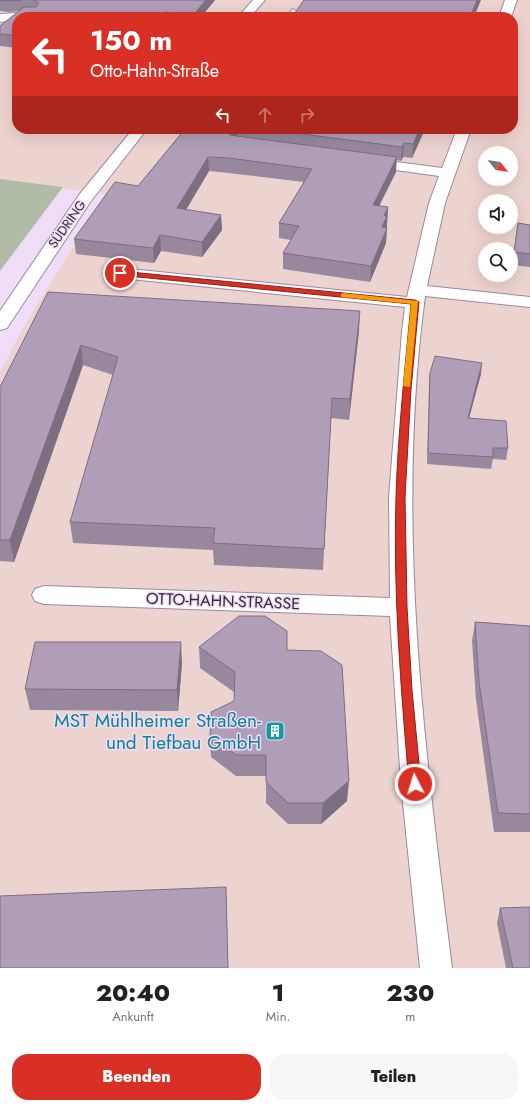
<!DOCTYPE html>
<html lang="de">
<meta charset="utf-8">
<style>
:root{--surface:#fff;--page:#f6f6f6;--text:#202124;--muted:#757577;--accent:#d93025}
body{margin:0;font-family:Jost,sans-serif;background:var(--page);color:var(--text);height:100vh;display:flex;flex-direction:column;font-size:15px;white-space:nowrap}
*{box-sizing:border-box;margin:0}
p{font-size:13px;color:var(--muted)}
.icon{flex:none;width:22px;height:22px;fill:none;stroke:currentColor;stroke-width:2;stroke-linecap:round;stroke-linejoin:round}
.map{position:relative;height:968px;overflow:hidden}
.panel{display:flex;flex-direction:column;background:var(--surface);flex:1}
.panel>*{flex:none}
.banner{position:absolute;left:12px;top:12px;width:506px;height:122px;border-radius:16px;box-shadow:0 4px 16px #0002;background:#d93025;color:#fff;overflow:hidden}
.needle{width:26px;rotate:120deg}
.buttons{position:absolute;left:478px;top:146px;display:grid;gap:8px}
.buttons a{display:grid;place-items:center;width:40px;height:40px;border-radius:50%;background:var(--surface);box-shadow:0 4px 16px #0002;font-size:20px}
.pin{position:absolute;display:grid;place-items:center;width:34px;height:34px;color:#fff;margin:-17px;border:2px solid #fff;border-radius:50%;box-shadow:0 1px 4px #0007}
.me{position:absolute;width:44px;margin:-22px;rotate:355deg;stroke-linejoin:round;filter:drop-shadow(0 0 3px #0008)}
.turn{display:flex;align-items:center;gap:14px;height:84px;padding:0 12px;font-size:18px}
.turn .icon{width:52px;height:52px;stroke-width:2.5}
.turn b{display:block;font-size:28px;line-height:34px}
.lanes{display:flex;align-items:center;height:38px;padding:0 12px;background:#0003;justify-content:center;gap:20px;direction:ltr}
.lanes .off{opacity:.35}
.eta{display:flex;justify-content:space-evenly;align-items:center;height:68px;text-align:center}
.eta b{font-size:24px;font-weight:800;line-height:28px}
.primary-button{display:flex;gap:8px;margin-top:auto;padding:8px 12px}
.primary-button a{flex:1;height:46px;border-radius:16px;background:var(--accent);color:#fff;font-size:16px;font-weight:800;line-height:46px;text-align:center}
.primary-button a+a{background:var(--page);color:var(--text)}
.map>svg:first-child{display:block}
.industrial{fill:#edd3cf;fill-rule:evenodd}
.green{fill:#b1bca6}
.lines{fill:none;stroke-linecap:round;stroke-linejoin:round}
.service-casing{stroke:#9a89a2;stroke-width:2}
.minor-casing{stroke:#9a89a2;stroke-width:2}
.service{fill:#fff;fill-rule:evenodd}
.minor{fill:#fff;fill-rule:evenodd}
.wall{fill:#97889e}
.shaded-wall{fill:#7b6f81}
.building{fill:#b09eb8;stroke:#7b6f81}
.route{fill:#d93025;stroke:#8d1f18}
.slow{fill:#f59e0b}
.labels{text-anchor:middle;dominant-baseline:central;stroke-width:3;stroke-linejoin:round;paint-order:stroke}
.far-street-label{font-size:13px;fill:#342c37;stroke:#efdcf7}
.street-label{font-size:16px;fill:#342c37;stroke:#efdcf7}
.near-culture-label{font-size:19px;fill:#0d838f;stroke:#efdcf7;text-anchor:end}
</style>
<div class="map">
<svg width="530" height="968" viewBox="0 0 530 968">
<rect width="100%" height="100%" fill="#efdcf7"/>
<path class="industrial" d="M 0,0 L 530,0 L 530,968 L 0,968 L 0,372 L 23,328 L 67,256 L 108,195 L 0,179 ZM 17,17 L 513,17 L 513,129 L 17,129 ZM 485,153 L 511,153 L 511,179 L 485,179 ZM 485,201 L 511,201 L 511,227 L 485,227 ZM 485,249 L 511,249 L 511,275 L 485,275 Z"/>
<path class="green" d="M 0,179 L 63,187 L 0,271 Z"/>
<g class="lines">
<g class="service-casing">
<path id="service" d="M 293,9 L 296,11 L 291,17 L 285,17 Z"/>
</g>
<g class="minor-casing">
<path id="minor" d="M 253,0 L 265,0 L 250,17 L 238,17 Z
M 505,0 L 517,0 L 511,17 L 499,17 Z
M 33,12 L 37,13 L 39,15 L 37,17 L 17,17 L 17,20 L 0,22 L 0,14 Z
M 133,129 L 147,129 L 91,201 L 7,328 L 0,330 L 0,311 L 79,195 Z
M 457,129 L 471,129 L 445,203 L 427,286 L 530,297 L 530,307 L 425,296 C 395,522 424,744 452,968 L 420,968 L 401,784 L 390,616 L 44,604 L 35,601 L 32,595 L 35,589 L 44,586 L 390,598 L 389,497 L 402,332 L 405,307 L 120,278 L 114,277 L 111,273 L 114,269 L 120,268 L 407,297 L 429,203 L 439,176 L 366,166 L 361,165 L 359,162 L 361,159 L 366,158 L 442,168 Z"/>
</g>
<use href="#service" class="service"/>
<use href="#minor" class="minor"/>
</g>
<path class="wall" d="M 0,0 L 215,0 L 201,17 L 17,17 L 17,48 L 0,46 L 0,26 L 19,11 L 8,12 L 0,11 Z
M 185,129 L 425,129 L 412,158 L 403,157 L 401,161 L 396,160 L 396,172 L 379,206 L 388,207 L 386,243 L 370,282 L 283,269 L 283,253 L 291,240 L 279,238 L 279,223 L 304,182 L 229,173 L 209,171 L 186,210 L 221,215 L 222,230 L 202,257 L 161,251 L 154,263 L 76,254 L 74,239 L 138,186 Z
M 518,223 L 530,225 L 530,267 L 512,265 Z
M 48,292 L 359,331 L 349,420 L 331,418 L 323,570 L 214,565 L 213,550 L 73,543 L 70,522 L 113,375 L 83,365 L 14,562 L 0,561 L 0,387 Z
M 430,373 L 481,374 L 469,418 L 508,448 L 506,460 L 493,459 L 491,469 L 427,464 L 429,384 Z
M 475,622 L 530,626 L 530,832 L 494,832 L 476,700 L 472,641 Z
M 199,647 L 287,650 L 347,801 L 321,824 L 288,824 L 266,803 L 266,776 L 236,776 L 211,757 L 210,736 L 234,701 L 234,692 L 200,668 Z
M 182,663 L 178,711 L 30,710 L 25,689 Z
M 500,908 L 530,968 L 506,968 L 497,923 Z"/>
<path class="shaded-wall" d="M 206,0 L 215,0 L 201,17 L 194,17 L 194,14 Z
M 477,0 L 481,0 L 474,17 L 470,17 Z
M 165,12 L 165,17 L 160,17 Z
M 229,129 L 237,129 L 237,140 L 232,141 L 228,130 Z
M 420,129 L 425,129 L 412,158 L 413,144 Z
M 404,143 L 403,157 L 401,161 L 402,147 Z
M 208,157 L 209,171 L 178,223 L 177,208 Z
M 397,157 L 396,172 L 372,220 L 373,205 Z
M 388,207 L 386,243 L 370,282 L 371,266 L 382,227 L 384,216 Z
M 221,215 L 222,230 L 202,257 L 202,242 Z
M 160,235 L 161,251 L 154,263 L 153,248 Z
M 360,311 L 359,331 L 349,420 L 350,399 Z
M 81,345 L 83,365 L 14,562 L 10,540 Z
M 482,363 L 481,374 L 466,429 L 468,418 Z
M 181,642 L 182,663 L 178,711 L 177,690 Z
M 349,781 L 347,801 L 321,824 L 323,803 Z"/>
<path class="building" d="M 0,0 L 22,0 L 6,1 Z
M 33,0 L 206,0 L 194,14 L 165,12 L 160,17 L 17,17 L 17,36 L 0,34 L 0,26 L 24,7 L 36,7 L 39,3 Z
M 304,0 L 477,0 L 470,17 L 292,17 Z
M 185,129 L 229,129 L 228,130 L 230,135 L 237,136 L 397,157 L 373,205 L 388,207 L 384,216 L 387,216 L 382,227 L 387,228 L 371,266 L 283,253 L 299,226 L 279,223 L 312,169 L 229,158 L 208,157 L 177,208 L 221,215 L 202,242 L 160,235 L 153,248 L 74,239 L 115,182 L 138,186 Z
M 264,129 L 420,129 L 413,144 L 404,143 L 402,147 Z
M 518,223 L 530,225 L 530,254 L 514,252 Z
M 48,292 L 360,311 L 350,399 L 332,398 L 324,549 L 213,543 L 215,528 L 70,522 L 118,357 L 81,345 L 10,540 L 0,540 L 0,387 Z
M 435,356 L 482,363 L 468,418 L 506,421 L 508,448 L 493,448 L 493,457 L 428,453 L 430,373 Z
M 239,616 L 265,616 L 287,631 L 287,650 L 321,651 L 342,665 L 349,781 L 323,803 L 288,803 L 266,782 L 266,755 L 236,755 L 210,736 L 211,712 L 234,701 L 235,672 L 199,647 Z
M 475,622 L 530,626 L 530,814 L 498,813 L 479,682 Z
M 35,642 L 181,642 L 177,690 L 25,689 Z
M 226,887 L 228,968 L 0,968 L 0,896 Z
M 530,907 L 530,968 L 513,968 L 500,908 Z"/>
<path class="route" d="M 120,271 L 415,300 L 419,302 L 411,389 L 405,497 L 407,607 L 412,690 L 421,784 L 419,788 L 415,789 L 411,788 L 409,784 C 401,689 393,593 396,497 C 398,433 405,368 411,304 L 118,275 L 118,272 Z"/>
<path class="slow" d="M 343,293 L 418,301 L 410,387 L 403,386 L 411,304 L 341,297 L 341,294 Z"/>
<defs>
<g id="building-square" transform="scale(1)"><rect x="-9" y="-9" width="18" height="18" rx="4" fill="#0f9aa8" stroke="#efdcf7"/><path d="M-4-6H4V6H1V3H-1V6H-4ZM-2.5-4.3h1.7v1.8h-1.7ZM.8-4.3h1.7v1.8H.8ZM-2.5-1h1.7V.8h-1.7ZM.8-1h1.7V.8H.8Z" fill="#fff"/></g>
</defs>
<g fill-rule="evenodd">
<use href="#building-square" x="275" y="731"/>
</g>
<g class="labels">
<g class="far-street-label">
<text transform="translate(67 224) rotate(-55)">SÜDRING</text>
</g>
<g class="street-label">
<text transform="translate(223 601) rotate(2)">OTTO-HAHN-STRASSE</text>
</g>
<g class="near-culture-label">
<text x="261" y="720">MST Mühlheimer Straßen-<tspan x="261" dy="22">und Tiefbau GmbH</tspan></text>
</g>
</g>
</svg>
<div class="buttons">
<a><svg class="needle" viewBox="-14 -14 28 28"><path d="M0-13l5 13h-10z" fill="#e53935"/><path d="M0 13l5-13h-10z" fill="#757577"/></svg></a>
<a><svg class="icon" aria-label="sound" viewBox="0 0 24 24"><path d="M4 9h4l5-4v14l-5-4H4zM17 9q2 3 0 6"/></svg></a>
<a><svg class="icon" aria-label="search" viewBox="0 0 24 24"><circle cx="10" cy="10" r="6"/><path d="M15 15l6 6"/></svg></a>
</div>
<div class="pin" style="left:120px;top:273px;background:#d93025"><svg class="icon" aria-label="arrive" viewBox="0 0 24 24"><path d="M6 21V4h12l-3 4 3 4H6"/></svg></div>
<svg class="me" style="left:415px;top:784px" viewBox="-20 -20 40 40"><circle r="17" fill="#d93025" stroke="#fff" stroke-width="3"/><path d="M0-11L8 9 0 5-8 9z" fill="#fff"/></svg>
<div class="banner">
<div class="turn"><svg class="icon" aria-label="left" viewBox="0 0 24 24"><path d="M17 20v-9H6M10 6l-5 5 5 5"/></svg><div><b>150 m</b>Otto-Hahn-Straße</div></div>
<div class="lanes"><svg class="icon" aria-label="left" viewBox="0 0 24 24"><path d="M17 20v-9H6M10 6l-5 5 5 5"/></svg><svg class="icon off" aria-label="ahead" viewBox="0 0 24 24"><path d="M12 20V5M6 11l6-6 6 6"/></svg><svg class="icon off" aria-label="right" viewBox="0 0 24 24"><path d="M7 20v-9h11M14 6l5 5-5 5"/></svg></div>
</div>
</div>
<section class="panel">
<div class="eta">
<div><b>20:40</b><p>Ankunft</p></div>
<div><b>1</b><p>Min.</p></div>
<div><b>230</b><p>m</p></div>
</div>
<div class="primary-button"><a>Beenden</a><a>Teilen</a></div>
</section>
